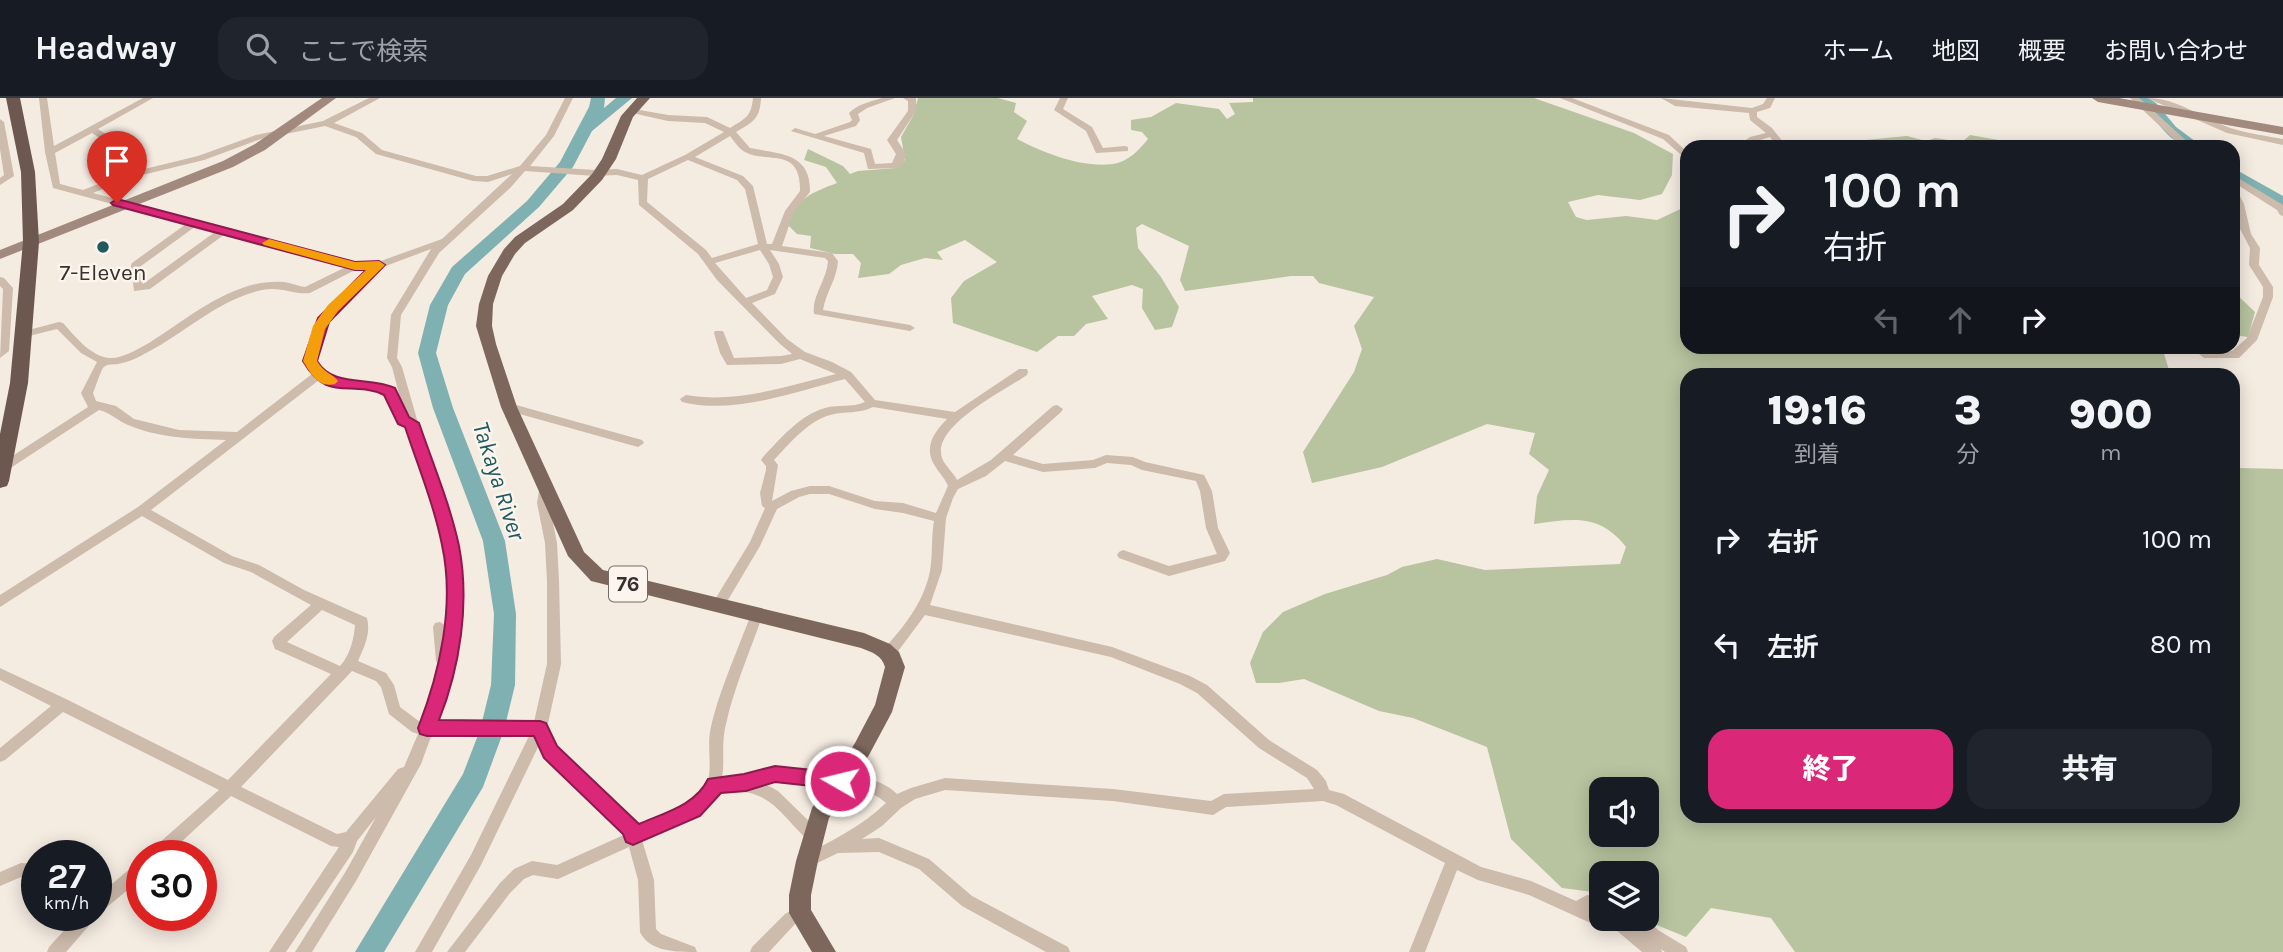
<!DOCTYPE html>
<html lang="ja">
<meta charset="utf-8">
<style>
:root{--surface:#171b24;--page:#20242c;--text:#f1f3f6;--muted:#9ea1a6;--line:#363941;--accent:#db2777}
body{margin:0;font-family:Karla,"Noto Sans JP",sans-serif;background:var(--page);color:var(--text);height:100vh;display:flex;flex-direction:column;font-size:26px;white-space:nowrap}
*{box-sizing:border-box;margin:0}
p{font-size:23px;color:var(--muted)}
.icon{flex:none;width:38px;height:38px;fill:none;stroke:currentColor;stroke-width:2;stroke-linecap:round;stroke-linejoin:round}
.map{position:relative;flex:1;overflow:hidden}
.sheet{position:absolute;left:1680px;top:270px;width:560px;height:455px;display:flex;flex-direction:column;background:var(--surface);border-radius:21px;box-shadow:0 4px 18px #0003}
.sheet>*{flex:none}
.banner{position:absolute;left:1680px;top:42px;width:560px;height:214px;border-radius:21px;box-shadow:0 4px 18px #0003;background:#171b24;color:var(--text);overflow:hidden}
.controls{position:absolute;left:1589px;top:679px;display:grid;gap:14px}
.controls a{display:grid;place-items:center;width:70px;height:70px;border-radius:14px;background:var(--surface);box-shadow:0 4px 18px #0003;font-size:35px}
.speed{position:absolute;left:21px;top:742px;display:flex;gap:14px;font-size:35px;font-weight:700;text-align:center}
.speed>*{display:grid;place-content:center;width:91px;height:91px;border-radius:50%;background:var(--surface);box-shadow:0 4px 18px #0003;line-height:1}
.speed small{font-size:18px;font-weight:400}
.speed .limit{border:10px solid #d22;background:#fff;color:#111}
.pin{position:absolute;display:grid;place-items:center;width:60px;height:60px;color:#fff;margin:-72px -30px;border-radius:50% 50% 50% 0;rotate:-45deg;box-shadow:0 0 7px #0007}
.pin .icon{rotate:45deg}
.me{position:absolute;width:77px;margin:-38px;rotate:278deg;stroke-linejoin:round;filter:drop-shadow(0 0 5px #0008)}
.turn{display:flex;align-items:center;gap:24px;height:147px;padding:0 28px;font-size:32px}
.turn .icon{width:91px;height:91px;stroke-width:2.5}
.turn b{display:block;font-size:49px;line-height:60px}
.lanes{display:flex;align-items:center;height:66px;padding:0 28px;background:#0003;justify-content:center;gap:35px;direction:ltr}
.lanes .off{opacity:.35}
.eta{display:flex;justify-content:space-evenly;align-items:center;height:119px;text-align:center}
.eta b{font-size:42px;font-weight:800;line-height:49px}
.cta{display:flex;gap:14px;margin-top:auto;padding:14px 28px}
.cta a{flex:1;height:80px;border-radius:21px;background:var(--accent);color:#fff;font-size:28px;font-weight:800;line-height:80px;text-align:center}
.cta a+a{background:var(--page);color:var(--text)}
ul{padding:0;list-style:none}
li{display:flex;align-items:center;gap:21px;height:105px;padding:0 28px}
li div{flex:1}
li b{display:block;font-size:26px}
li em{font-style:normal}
header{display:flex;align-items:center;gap:42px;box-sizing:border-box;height:98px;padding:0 35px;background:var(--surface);border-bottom:2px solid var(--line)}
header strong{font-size:33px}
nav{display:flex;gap:38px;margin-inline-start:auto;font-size:24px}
.search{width:490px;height:63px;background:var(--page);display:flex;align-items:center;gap:18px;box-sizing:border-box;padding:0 24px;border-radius:21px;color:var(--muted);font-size:26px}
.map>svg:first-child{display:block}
.green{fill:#b8c4a0;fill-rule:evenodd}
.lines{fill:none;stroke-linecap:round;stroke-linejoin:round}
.river{fill:#7fb0b2;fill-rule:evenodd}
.minor{fill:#cdbbac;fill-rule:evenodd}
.secondary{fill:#a18a7d;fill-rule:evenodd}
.primary{fill:#7d675c;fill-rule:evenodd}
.trunk{fill:#6c584f;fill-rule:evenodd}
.route{fill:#db2777;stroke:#8e194d;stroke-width:2}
.slow{fill:#f59e0b}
.poi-dot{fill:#1f5a5e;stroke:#fbf5ee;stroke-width:2.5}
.labels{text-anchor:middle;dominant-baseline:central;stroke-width:5;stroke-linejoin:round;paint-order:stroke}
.shield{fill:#fbf5ee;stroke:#756b66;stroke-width:2}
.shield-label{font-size:21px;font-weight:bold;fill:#3b302b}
.poi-label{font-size:23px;fill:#3b302b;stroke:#fbf5ee}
.water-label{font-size:24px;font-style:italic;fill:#1f5a5e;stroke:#fbf5ee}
</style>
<header>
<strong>Headway</strong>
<div class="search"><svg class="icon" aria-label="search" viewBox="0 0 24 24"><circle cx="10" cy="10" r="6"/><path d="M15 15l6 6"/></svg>ここで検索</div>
<nav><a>ホーム</a><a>地図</a><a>概要</a><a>お問い合わせ</a></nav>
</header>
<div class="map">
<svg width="2283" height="854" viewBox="0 0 2283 854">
<rect width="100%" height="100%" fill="#f4ebe1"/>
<path class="green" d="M 918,0 L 998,0 L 1016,5 L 1014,14 L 1027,23 L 1017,41 C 1044,55 1081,70 1113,66 C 1128,64 1139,52 1148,41 L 1142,34 L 1131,32 L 1131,22 L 1151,19 L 1176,5 L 1219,11 L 1227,21 L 1235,16 L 1229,5 L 1253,4 L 1253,0 L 1534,0 L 1634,35 L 1673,56 L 1672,77 L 1662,96 L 1640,102 L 1598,97 L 1568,104 L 1576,119 L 1587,122 L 1626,118 L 1657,122 L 1687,108 L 1687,248 L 2097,248 C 2120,257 2139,249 2162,249 L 2169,272 L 2165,276 L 1687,276 L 1687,718 L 2233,718 L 2233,358 L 2240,370 L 2283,371 L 2283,854 L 1795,854 L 1771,820 L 1711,810 L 1686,839 L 1642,821 L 1647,821 L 1647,775 L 1601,775 L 1601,795 L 1562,790 L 1511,741 L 1487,649 L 1413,620 L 1379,613 L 1304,581 L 1279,585 L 1256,585 L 1250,565 L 1263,534 L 1283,514 L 1325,496 L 1387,477 L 1402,469 L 1437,461 L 1485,472 L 1620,466 L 1626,449 C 1599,415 1573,421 1534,426 L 1537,398 L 1549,372 L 1529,356 L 1535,335 L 1487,326 L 1382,369 L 1312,385 L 1303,354 L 1354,274 L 1362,251 L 1354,228 L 1374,199 L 1319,185 L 1313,178 L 1291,178 L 1185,193 L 1180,182 L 1189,148 L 1142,126 L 1136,130 L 1138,150 L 1161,179 L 1179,209 L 1172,229 L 1155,232 L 1142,210 L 1143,191 L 1132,187 L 1092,198 L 1108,221 L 1086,226 L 1074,238 L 1058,238 L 1037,254 L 953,225 L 951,200 L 964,183 L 997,164 L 965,142 L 937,154 L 943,162 L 925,160 L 901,167 L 889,176 L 858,180 L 861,165 L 853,156 L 835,156 L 810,150 L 811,138 L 797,136 L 787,126 C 795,101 813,94 837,85 L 826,69 L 804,62 L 808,51 L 843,68 L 850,76 L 858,73 L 896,70 L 905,62 L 901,39 L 913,18 ZM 1601,691 L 1647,691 L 1647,737 L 1601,737 Z
M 1970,37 L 2039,49 L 1877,49 L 1855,43 L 1907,38 L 1926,43 L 1935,40 L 1962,44 Z
M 2233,193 L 2255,214 L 2248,239 L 2233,237 Z"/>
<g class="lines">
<path class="river" d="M 591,0 L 605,0 L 604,10 L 616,0 L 632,0 L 592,33 L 573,69 L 539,109 L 465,176 L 448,207 L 436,255 L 453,310 L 505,443 L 516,516 L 515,587 L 504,632 L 483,689 L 384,854 L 355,854 L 463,676 L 480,632 L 491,587 L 494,516 L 483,443 L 433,310 L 418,255 L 430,207 L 452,169 L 527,103 L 560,64 L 589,9 Z
M 2131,0 L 2148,0 L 2156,5 L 2176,29 L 2203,49 C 2172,49 2167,35 2148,14 C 2143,9 2136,6 2131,0 Z
M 2233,70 L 2283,98 L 2283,110 L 2233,82 Z"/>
<path class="minor" d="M 39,0 L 47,0 L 54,48 L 143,0 L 153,0 L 98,31 L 143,60 L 143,64 L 137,64 L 92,35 L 55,55 L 60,86 L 83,92 L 124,76 L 198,58 L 256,37 L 323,23 L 369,0 L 380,0 L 334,25 L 362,35 L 382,52 L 476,78 L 487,78 L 520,68 L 546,37 L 565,0 L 573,0 L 554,38 L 530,68 L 595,72 L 617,71 L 642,77 L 685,57 L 724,34 L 705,25 L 668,23 L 628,14 L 628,10 L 668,17 L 707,19 L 730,30 C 746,20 751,19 753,0 L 761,0 C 760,21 753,24 736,34 L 750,50 C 779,56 811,54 810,94 L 794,113 L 782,148 L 832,155 L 838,163 C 837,181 826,194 823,212 L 910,227 L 915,230 L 910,233 L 814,216 C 811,199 827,182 828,163 L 825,160 L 770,152 L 779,166 L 783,179 L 775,196 L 752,205 L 787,241 L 805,254 L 832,264 L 851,274 L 875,302 L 955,314 L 1019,271 L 1027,271 L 1028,274 L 1027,277 C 1006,292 931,328 942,360 C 945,368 953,374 957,382 L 991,362 L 1053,308 L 1057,307 L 1063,311 L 1061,314 L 1013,357 L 1043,366 L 1093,362 L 1106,357 L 1133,359 L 1145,364 L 1204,377 L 1212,393 L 1218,430 L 1230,455 L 1225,463 L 1169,478 L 1119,460 L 1117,457 L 1119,454 L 1123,452 L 1169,468 L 1217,456 L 1206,430 L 1200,393 L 1196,383 L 1142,372 L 1131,367 L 1107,365 L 1095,370 L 1043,374 L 1005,363 L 986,378 L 958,391 L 953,400 L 946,420 L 942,472 L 930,507 L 1112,549 L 1190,578 L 1207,587 L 1269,642 L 1317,672 L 1326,683 L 1329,692 L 1344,696 L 1481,769 L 1531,783 L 1576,803 L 1587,797 L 1601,799 L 1601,813 L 1596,813 L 1601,814 L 1601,821 L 1627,821 L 1629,823 L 1628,821 L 1647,821 L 1658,832 L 1686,849 L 1688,854 L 1665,854 L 1661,851 L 1662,854 L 1642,854 L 1616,832 L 1595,827 L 1529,797 L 1478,782 L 1457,772 L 1425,854 L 1409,854 L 1445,765 L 1336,707 L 1323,703 L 1226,709 L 1213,717 L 1113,703 L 945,692 L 915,701 L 901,710 L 882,728 L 862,741 L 879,740 L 929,761 L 972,798 L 1068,849 L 1070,854 L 1046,854 L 962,808 L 919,771 L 879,754 L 838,755 L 807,770 L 802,768 L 799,763 L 802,758 C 832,743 862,728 886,705 C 865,683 792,680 763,685 L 778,693 L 819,733 L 821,738 L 819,743 L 814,745 L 809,743 C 775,711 771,690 719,693 C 709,718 666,732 642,742 L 654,782 L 656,831 L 661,836 L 695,849 L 697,854 C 677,854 649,854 640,834 L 638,782 L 629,749 L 558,781 L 533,777 L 524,781 L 510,795 L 465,854 L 447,854 L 500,785 L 514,771 L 532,763 L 557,767 L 626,736 L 546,658 L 540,645 L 481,767 L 432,854 L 415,854 L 471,757 L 530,636 L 432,636 L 421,666 L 356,783 L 312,854 L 295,854 L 346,773 L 376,719 L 357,743 L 353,754 L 286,854 L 269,854 L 339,749 L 331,748 L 231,698 L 166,758 L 148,758 L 150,753 L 219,692 L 63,614 L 5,662 L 0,664 L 0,650 L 51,608 L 0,582 L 0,570 L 68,602 L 228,682 L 331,576 L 275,551 L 272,543 L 274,539 L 311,507 L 251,474 L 224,465 L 142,418 L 0,509 L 0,497 L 138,409 L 226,342 C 193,341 159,340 128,327 C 118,323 111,315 99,312 L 9,371 L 1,371 L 0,366 L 88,309 L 81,295 L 97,264 L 81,255 L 57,231 L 25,239 L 21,238 L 20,236 L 21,234 L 59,224 L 63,225 C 75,238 90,258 109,260 C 122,261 138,251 149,245 C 189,220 234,180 284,184 C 291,185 298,188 305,189 L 346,169 L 225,136 L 150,191 L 134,193 L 131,167 L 132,165 L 186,126 L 53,90 L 45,54 ZM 325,28 L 356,39 L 376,56 L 473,83 L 488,84 L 512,76 L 442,141 L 378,164 L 355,165 L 93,95 L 130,80 L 204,62 L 261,41 ZM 730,38 C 734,43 739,51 745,54 C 766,66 801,47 800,93 L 785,113 L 772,146 L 767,146 L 753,88 L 743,78 L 695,59 ZM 688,62 L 737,82 L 745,91 L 758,146 L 712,160 L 706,152 L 647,104 L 648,81 ZM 525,73 L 595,78 L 617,77 L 638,82 L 639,107 L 698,156 L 717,182 L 779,245 L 792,256 L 781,258 L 734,260 L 723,233 L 715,233 L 714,235 L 720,255 L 727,267 L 781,266 L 800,261 L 836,276 C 788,288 736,306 686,297 L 680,301 L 682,304 C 734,317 794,294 845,281 L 865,304 C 852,310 839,306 825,310 C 800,317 780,341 763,359 L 761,362 L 766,368 L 766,372 L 760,395 L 762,408 L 765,410 L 750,444 L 711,508 L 712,512 L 722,512 L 760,448 L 777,411 L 799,399 L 810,396 L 829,396 L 875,411 L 903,415 L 934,423 C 931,440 933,456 930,473 C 924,504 904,529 883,552 L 881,556 L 883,560 L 888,561 L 893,560 L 925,517 L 1111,559 L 1180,586 L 1197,595 L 1259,650 L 1307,680 L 1314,691 L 1224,696 L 1211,703 L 1113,691 L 945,680 L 911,690 L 897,696 C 874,672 802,667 770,671 C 759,672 748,679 738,680 C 733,680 727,680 722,680 C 725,662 721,644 726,626 C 734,589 751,551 763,516 L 762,512 L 752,512 L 751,516 C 738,552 717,597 710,634 C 707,651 714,679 704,692 C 689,712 660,720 638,730 L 556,650 L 547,630 L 561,566 L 559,483 L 557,445 L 549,405 L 551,393 L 545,389 L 539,393 L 537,405 L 545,445 L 547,483 L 547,566 L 534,624 L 437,624 L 445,601 L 459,541 L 461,483 L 457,448 L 418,325 L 402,269 L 397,260 L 401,217 L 439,155 L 511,89 ZM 196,128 L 215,134 L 143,186 L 141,168 ZM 431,151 L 391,217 L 387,260 L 392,269 L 403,311 L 391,288 C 365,282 330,290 315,263 L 328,224 L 383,169 ZM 760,152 L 769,166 L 773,179 L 767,192 L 746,200 L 715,165 ZM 357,171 L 370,171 L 319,221 L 305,263 L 312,276 L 237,334 L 179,332 L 134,321 L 116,308 L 96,303 L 93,295 C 96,288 99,277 103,270 C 107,265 113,267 118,266 C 129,264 139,259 148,254 C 186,234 219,201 262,192 C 281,188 294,197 310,195 ZM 319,282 L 343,290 L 383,294 L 399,326 L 407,328 L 445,448 L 449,483 L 446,528 L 440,524 L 435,525 L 433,529 L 436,563 L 439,567 L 431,601 L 423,624 L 420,624 L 400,609 L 394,587 L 386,575 L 358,563 C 364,549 371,536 367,520 L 304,492 L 259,467 L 232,458 L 151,412 ZM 873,309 L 947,321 C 934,334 923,350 935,368 C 939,375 945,380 948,388 L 936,415 L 903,405 L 875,403 L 829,388 L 810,388 L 791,393 L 772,403 L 778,367 L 774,362 C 789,346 808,323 830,317 C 845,313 859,316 873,309 ZM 322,512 L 355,527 C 354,541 350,557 340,568 L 287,544 ZM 352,573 L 376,583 L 381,589 L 389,616 L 412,634 L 418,636 L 404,669 L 398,671 L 346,734 L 337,736 L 241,689 Z
M 882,0 L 895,0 L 867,10 L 858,16 L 860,22 L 856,28 L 824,38 L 871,51 L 875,66 L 892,65 L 896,56 L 887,42 L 908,13 L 908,3 L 903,0 L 916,0 L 916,13 L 897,42 L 906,56 L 904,64 L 898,70 L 868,71 L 864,55 L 791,33 L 795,30 L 815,36 L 850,24 L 852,22 L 849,15 C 858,6 869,4 882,0 Z
M 1060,0 L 1068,0 L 1063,11 L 1092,29 L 1103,50 L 1125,48 L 1128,49 L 1128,53 L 1096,55 L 1086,33 L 1054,12 Z
M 1560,0 L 1572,0 L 1669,37 L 1687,54 L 1687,62 L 1663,41 Z
M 1661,0 L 1752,10 L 1763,6 L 1767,0 L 1775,0 L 1770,10 L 1757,14 L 1757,19 L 1772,30 L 1787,49 L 1777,49 L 1770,39 C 1758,42 1749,49 1736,49 L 1750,39 L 1766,35 L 1750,22 L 1749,15 L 1675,8 Z
M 2130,0 L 2139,0 L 2144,4 L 2193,49 L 2182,49 L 2178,45 Z
M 2147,0 C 2179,0 2204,22 2234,31 C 2250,36 2267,38 2283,41 L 2283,47 L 2227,35 Z
M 0,21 L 4,24 L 14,78 L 0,87 L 0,80 L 4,77 L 0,51 Z
M 2233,77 L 2283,107 L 2283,118 L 2280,117 L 2277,112 L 2233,84 Z
M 2233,89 L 2236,90 L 2244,106 L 2251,136 L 2260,150 L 2259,167 L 2273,189 L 2273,199 L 2257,242 L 2239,260 L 2204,260 L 2199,256 L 2200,253 L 2232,253 L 2247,240 L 2263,199 L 2263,189 L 2249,167 L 2250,150 L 2239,129 L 2233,102 Z
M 0,179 L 4,180 L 13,190 L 9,253 L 0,260 L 3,191 L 0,188 Z
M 509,305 L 642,342 L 644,345 L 638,349 L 505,312 L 503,309 Z
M 142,763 L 142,780 L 101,814 L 96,816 L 97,817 L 94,822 L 66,854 L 47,854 L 49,849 L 78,817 L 96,817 L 96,799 L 137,765 Z
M 21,765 L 37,766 L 37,780 L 21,779 L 0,788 L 0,774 Z
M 800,808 L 805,810 L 808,815 L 805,820 L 795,826 L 769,854 L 750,854 L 752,849 L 785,816 Z"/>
<path class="secondary" d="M 322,0 L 336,0 L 265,52 L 233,69 L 0,161 L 0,152 L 223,63 L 255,46 Z
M 2092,0 L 2119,0 L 2283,29 L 2283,37 L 2098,4 Z"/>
<path class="primary" d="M 637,0 L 650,0 L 633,19 L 616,61 L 602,82 L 573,112 L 525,145 L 515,156 L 502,178 L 493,206 L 492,228 L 496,246 L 517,309 L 584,454 L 603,472 L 864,535 L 890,546 L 899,554 L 905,569 L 892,614 L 869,657 L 829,720 L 818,763 L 811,797 L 811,812 L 836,854 L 812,854 L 789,815 L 789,797 L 796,763 L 812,710 L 855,645 L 875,607 L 885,569 C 882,557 871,554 861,550 L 591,483 L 568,458 L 501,309 L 476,228 L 479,206 L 488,178 L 504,151 L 515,139 L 563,106 L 592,76 L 602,61 L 621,18 Z"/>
<path class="trunk" d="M 6,0 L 20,0 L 35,74 L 39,144 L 28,285 L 9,383 L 7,388 L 0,390 L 0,336 L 10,285 L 23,144 L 21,74 Z"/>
</g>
<path class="route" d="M 117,101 L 355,164 L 379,163 L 385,167 L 329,224 L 317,263 C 333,290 369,278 395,290 L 409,319 L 419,325 C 433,366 450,406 459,448 C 470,505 460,569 439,622 L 540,623 L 546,625 L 557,648 L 639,726 C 664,715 696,707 708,681 L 744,676 L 775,668 L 840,675 L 847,677 L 849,683 L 847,689 L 840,691 L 775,684 L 746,693 L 721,695 L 700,718 L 633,747 L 626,744 L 623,736 L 544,660 L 534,638 L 427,638 L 420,636 L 418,630 C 440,574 455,507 442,447 C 434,407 418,368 405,329 L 398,326 L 384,297 C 350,281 328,306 303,263 L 318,220 L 366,172 L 355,172 L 113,107 L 111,105 Z"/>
<path class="slow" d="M 269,141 L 355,164 L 379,163 L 385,167 L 338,213 L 325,231 L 317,263 C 325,276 332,275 338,283 L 335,286 C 318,290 311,276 303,263 L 313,228 L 328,207 L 366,172 L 355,172 L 264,147 L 262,145 Z"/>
<circle class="poi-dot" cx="103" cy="149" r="7"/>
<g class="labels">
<rect class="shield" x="609" y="468.5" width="38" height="35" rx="5"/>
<g class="shield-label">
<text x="628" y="486">76</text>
</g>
<g class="poi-label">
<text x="103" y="174">7-Eleven</text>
</g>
<g class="water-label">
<text transform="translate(499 383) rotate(72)">Takaya River</text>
</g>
</g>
</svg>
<div class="controls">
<a><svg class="icon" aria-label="sound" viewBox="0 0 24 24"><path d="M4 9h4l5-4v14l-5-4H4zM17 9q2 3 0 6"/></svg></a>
<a><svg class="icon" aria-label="layers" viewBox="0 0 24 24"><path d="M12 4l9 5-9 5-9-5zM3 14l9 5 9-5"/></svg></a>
</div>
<div class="speed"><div>27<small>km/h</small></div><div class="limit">30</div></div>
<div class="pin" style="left:117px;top:105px;background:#d93025"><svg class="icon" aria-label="arrive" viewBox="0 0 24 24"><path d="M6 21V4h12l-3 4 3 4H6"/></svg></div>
<svg class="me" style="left:840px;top:683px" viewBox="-20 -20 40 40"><circle r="17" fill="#db2777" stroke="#fff" stroke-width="3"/><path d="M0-11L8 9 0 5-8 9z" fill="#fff"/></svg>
<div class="banner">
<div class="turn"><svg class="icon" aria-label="right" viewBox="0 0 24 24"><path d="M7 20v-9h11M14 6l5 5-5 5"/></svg><div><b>100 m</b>右折</div></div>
<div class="lanes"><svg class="icon off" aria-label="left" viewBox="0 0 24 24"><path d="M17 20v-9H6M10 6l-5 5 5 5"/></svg><svg class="icon off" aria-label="ahead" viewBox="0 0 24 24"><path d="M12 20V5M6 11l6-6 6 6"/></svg><svg class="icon" aria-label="right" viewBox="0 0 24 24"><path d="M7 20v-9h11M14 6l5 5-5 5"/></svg></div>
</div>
<section class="sheet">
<div class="eta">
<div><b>19:16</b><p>到着</p></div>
<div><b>3</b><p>分</p></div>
<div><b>900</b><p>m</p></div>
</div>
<ul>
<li><svg class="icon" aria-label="right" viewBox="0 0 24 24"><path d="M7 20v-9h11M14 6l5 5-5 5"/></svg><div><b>右折</b></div><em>100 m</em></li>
<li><svg class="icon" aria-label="left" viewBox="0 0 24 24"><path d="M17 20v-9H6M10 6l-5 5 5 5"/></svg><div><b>左折</b></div><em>80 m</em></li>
</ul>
<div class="cta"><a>終了</a><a>共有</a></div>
</section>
</div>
